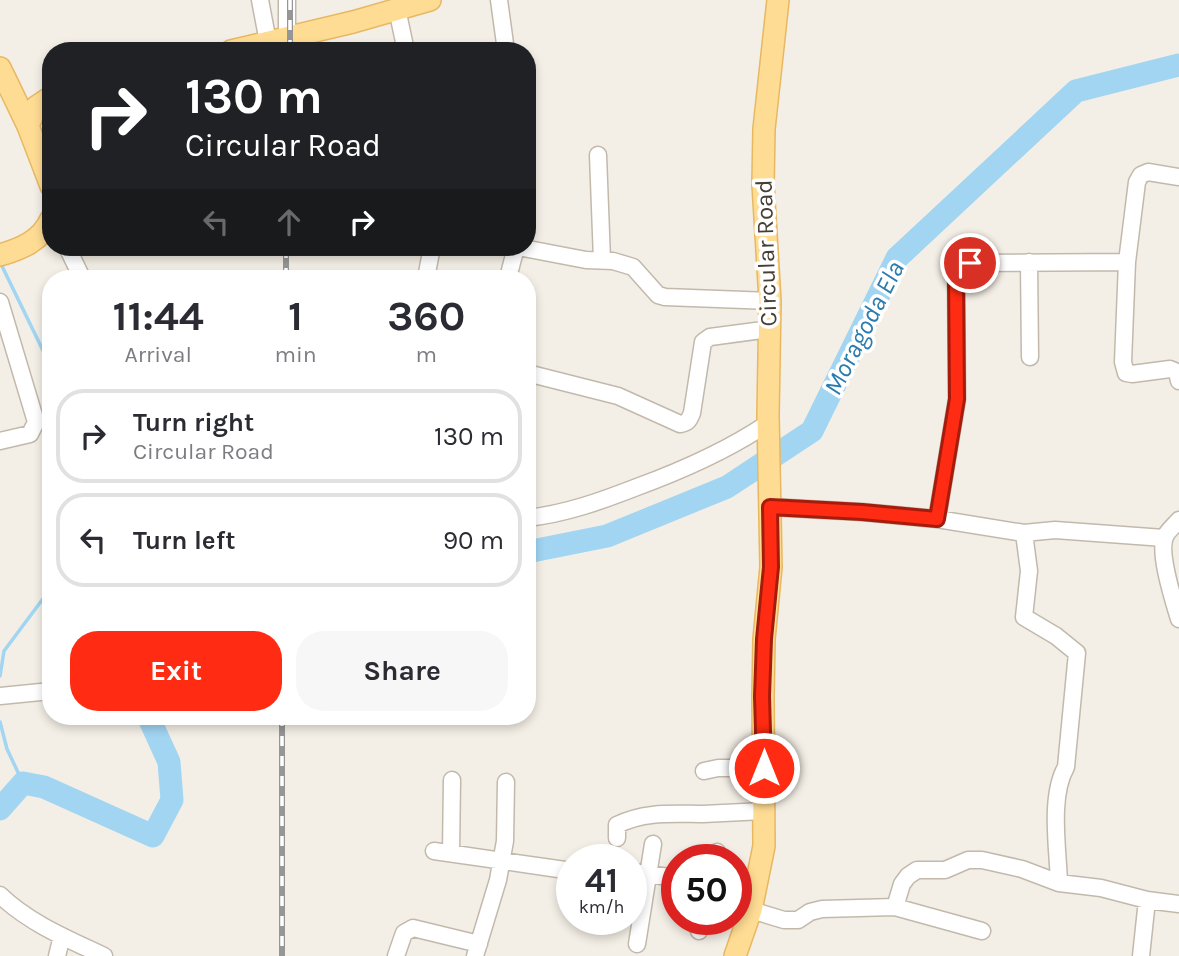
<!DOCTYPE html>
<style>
:root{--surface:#fff;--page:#f7f7f7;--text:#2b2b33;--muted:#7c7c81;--line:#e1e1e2;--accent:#ff2b12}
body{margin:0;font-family:Karla,sans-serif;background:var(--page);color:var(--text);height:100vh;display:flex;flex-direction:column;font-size:26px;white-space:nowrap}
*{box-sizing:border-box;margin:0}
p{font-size:23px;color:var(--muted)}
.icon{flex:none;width:38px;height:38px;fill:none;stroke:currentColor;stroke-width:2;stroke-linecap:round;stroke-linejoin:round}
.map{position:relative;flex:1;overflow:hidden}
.details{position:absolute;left:42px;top:270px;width:494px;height:455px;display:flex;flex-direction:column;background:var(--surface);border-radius:28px;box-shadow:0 4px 10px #0003}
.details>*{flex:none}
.banner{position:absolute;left:42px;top:42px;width:494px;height:214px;border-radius:28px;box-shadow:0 4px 10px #0003;background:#202124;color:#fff;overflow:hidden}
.speed{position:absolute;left:556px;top:844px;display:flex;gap:14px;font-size:35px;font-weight:700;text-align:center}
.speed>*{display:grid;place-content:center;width:91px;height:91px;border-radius:50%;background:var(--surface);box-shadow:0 4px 10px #0003;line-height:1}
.speed small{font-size:18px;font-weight:400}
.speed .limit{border:10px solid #d22;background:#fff;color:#111}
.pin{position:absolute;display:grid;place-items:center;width:60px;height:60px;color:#fff;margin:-30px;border:4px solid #fff;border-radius:50%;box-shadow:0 2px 7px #0007}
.me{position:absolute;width:77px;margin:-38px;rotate:0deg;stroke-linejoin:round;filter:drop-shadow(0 0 5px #0008)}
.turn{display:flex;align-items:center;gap:24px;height:147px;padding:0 28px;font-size:32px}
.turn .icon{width:91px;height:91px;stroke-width:2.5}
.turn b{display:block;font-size:49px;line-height:60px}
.lanes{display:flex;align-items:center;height:66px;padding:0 28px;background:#0003;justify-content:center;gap:35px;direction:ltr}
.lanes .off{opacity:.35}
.eta{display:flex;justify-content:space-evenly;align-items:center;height:119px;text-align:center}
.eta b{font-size:42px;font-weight:700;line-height:49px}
.action{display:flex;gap:14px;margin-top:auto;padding:14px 28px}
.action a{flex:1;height:80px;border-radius:28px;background:var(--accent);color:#fff;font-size:28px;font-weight:700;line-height:80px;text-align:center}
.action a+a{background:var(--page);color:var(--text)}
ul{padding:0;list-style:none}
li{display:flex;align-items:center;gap:21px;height:94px;margin:0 14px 10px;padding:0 14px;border:4px solid var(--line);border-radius:28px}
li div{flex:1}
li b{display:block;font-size:26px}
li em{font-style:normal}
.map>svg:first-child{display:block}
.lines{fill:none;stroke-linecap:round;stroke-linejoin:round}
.stream{stroke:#a1d5f2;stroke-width:3.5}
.river{stroke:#a1d5f2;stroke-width:23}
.minor-casing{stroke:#c2b9ac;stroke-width:19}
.major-casing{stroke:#e7b861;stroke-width:24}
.minor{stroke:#fff;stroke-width:16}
.major{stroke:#ffdc94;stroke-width:21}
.rail-casing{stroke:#969696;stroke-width:6}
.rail{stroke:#fff;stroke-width:3.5;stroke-dasharray:10;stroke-linecap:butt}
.route-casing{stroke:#a61c0c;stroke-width:18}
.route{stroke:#ff2b12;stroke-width:12}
.labels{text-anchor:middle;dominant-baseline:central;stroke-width:7;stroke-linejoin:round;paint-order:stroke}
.street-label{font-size:24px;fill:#473f35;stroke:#fff}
.water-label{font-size:26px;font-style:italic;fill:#2a7cae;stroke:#fff}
</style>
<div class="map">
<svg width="1179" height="956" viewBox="0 0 1179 956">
<rect width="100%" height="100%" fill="#f4efe6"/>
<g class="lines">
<path class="stream" d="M 1,264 L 51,367
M 0,676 L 4,651 L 51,588
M 0,722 L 7,749 L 23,783"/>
<path class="river" d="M 527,552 L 607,536 L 727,487 L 812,431 L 897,258 L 1076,91 L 1179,65
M 0,809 L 23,783 L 44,787 L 153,836 L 172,800 L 169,762 L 148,716"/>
<g class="minor-casing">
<path id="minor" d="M 260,0 L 268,42
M 287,0 L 287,37
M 499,0 L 506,51
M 397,9 L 406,51
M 598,155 L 602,260
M 1179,177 L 1148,172 L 1141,175 L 1137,182 L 1127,262 L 1123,362 L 1126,373 L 1132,374 L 1170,369 L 1177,372 L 1179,381
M 67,247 L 82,278
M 518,247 L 586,260 L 613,261 L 633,267 L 658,295 L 665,297 L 770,301
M 1029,262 L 1030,357
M 426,278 L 432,247
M 508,278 L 516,247
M 0,302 L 36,422 L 30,434 L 0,441
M 527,373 L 618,396 L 680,424 C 688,423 689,420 692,413 L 703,342 L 710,337 L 770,329
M 770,507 L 862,512 L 937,519 L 1024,533 L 1055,530 L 1164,538
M 527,518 C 565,514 601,501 637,487 C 683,470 727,451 768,423
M 937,519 L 957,399 L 956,274 L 960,267 L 970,263 L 1127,262
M 1179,520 C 1175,525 1167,531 1165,537 C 1158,553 1174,602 1179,619
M 1024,533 L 1029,571 L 1024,617 L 1056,636 L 1077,653 L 1066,767 C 1049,797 1058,849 1059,883
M 0,696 L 51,691
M 704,771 L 718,768 L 764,768
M 617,838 L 617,825 C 645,811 673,814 703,814 C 723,813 744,812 764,811
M 451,848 L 451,853 L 452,780
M 434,851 L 572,871
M 716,859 L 717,852
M 632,872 L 677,878
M 737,892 L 753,898
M 0,895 C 29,923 68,939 104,956
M 895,907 L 902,884 L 908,876 L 917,870 L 945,870 L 968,860 L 982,860 L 1022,869 L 1059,883 L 1101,888 L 1147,900 L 1179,904
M 751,910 L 784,920 L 798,920 L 810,912 L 822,909 L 895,907 L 982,931
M 699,931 L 702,919
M 637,944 L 653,844
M 57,956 L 62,936
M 396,956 L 404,933 L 413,928 L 479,944
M 475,956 L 498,880 L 505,841 L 506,782
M 1141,956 L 1147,900"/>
</g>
<g class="major-casing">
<path id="major" d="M 231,51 L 353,22 L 430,0
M 0,68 L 28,126 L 51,186
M 28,126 L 36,107 L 51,97
M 0,255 C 21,249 41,241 51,219
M 735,956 L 751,910 L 764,846 L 763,696 L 764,639 L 771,567 L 768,415 L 770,301 L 763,184 L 764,129 L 778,0"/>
</g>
<use href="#minor" class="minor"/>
<use href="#major" class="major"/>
<g class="rail-casing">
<path id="rail" d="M 290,0 L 290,51
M 286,278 L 286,247
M 282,716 L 282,956"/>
</g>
<use href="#rail" class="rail"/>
</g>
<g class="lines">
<g class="route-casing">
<path id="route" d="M 764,768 L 762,696 L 764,639 L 771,567 L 770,507 L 862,512 L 937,519 L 957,399 L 956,275 L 960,267 L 970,263"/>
</g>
<use href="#route" class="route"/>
</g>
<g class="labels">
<g class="street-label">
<text transform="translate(766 253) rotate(-92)">Circular Road</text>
</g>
<g class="water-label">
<text transform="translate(864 328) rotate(-63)">Moragoda Ela</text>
</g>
</g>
</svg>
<div class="speed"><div>41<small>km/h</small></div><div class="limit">50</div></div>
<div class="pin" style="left:970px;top:263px;background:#d93025"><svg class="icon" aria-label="arrive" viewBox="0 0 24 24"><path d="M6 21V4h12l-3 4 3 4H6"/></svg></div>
<svg class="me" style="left:764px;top:768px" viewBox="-20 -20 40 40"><circle r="17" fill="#ff2b12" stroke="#fff" stroke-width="3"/><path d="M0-11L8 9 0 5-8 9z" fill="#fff"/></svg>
<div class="banner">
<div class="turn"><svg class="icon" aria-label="right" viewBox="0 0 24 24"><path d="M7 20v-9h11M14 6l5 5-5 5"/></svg><div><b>130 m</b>Circular Road</div></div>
<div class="lanes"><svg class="icon off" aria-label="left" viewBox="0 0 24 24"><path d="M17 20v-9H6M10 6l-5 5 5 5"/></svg><svg class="icon off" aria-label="ahead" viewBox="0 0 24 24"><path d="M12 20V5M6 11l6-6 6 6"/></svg><svg class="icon" aria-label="right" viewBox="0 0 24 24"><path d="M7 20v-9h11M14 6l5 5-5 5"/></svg></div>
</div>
<section class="details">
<div class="eta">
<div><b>11:44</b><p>Arrival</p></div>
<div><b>1</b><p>min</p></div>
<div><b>360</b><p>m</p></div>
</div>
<ul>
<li><svg class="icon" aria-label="right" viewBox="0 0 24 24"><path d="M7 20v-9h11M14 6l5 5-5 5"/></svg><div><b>Turn right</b><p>Circular Road</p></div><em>130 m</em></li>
<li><svg class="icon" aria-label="left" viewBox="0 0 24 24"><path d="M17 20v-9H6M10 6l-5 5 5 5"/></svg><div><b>Turn left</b></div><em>90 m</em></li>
</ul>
<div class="action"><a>Exit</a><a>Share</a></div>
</section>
</div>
